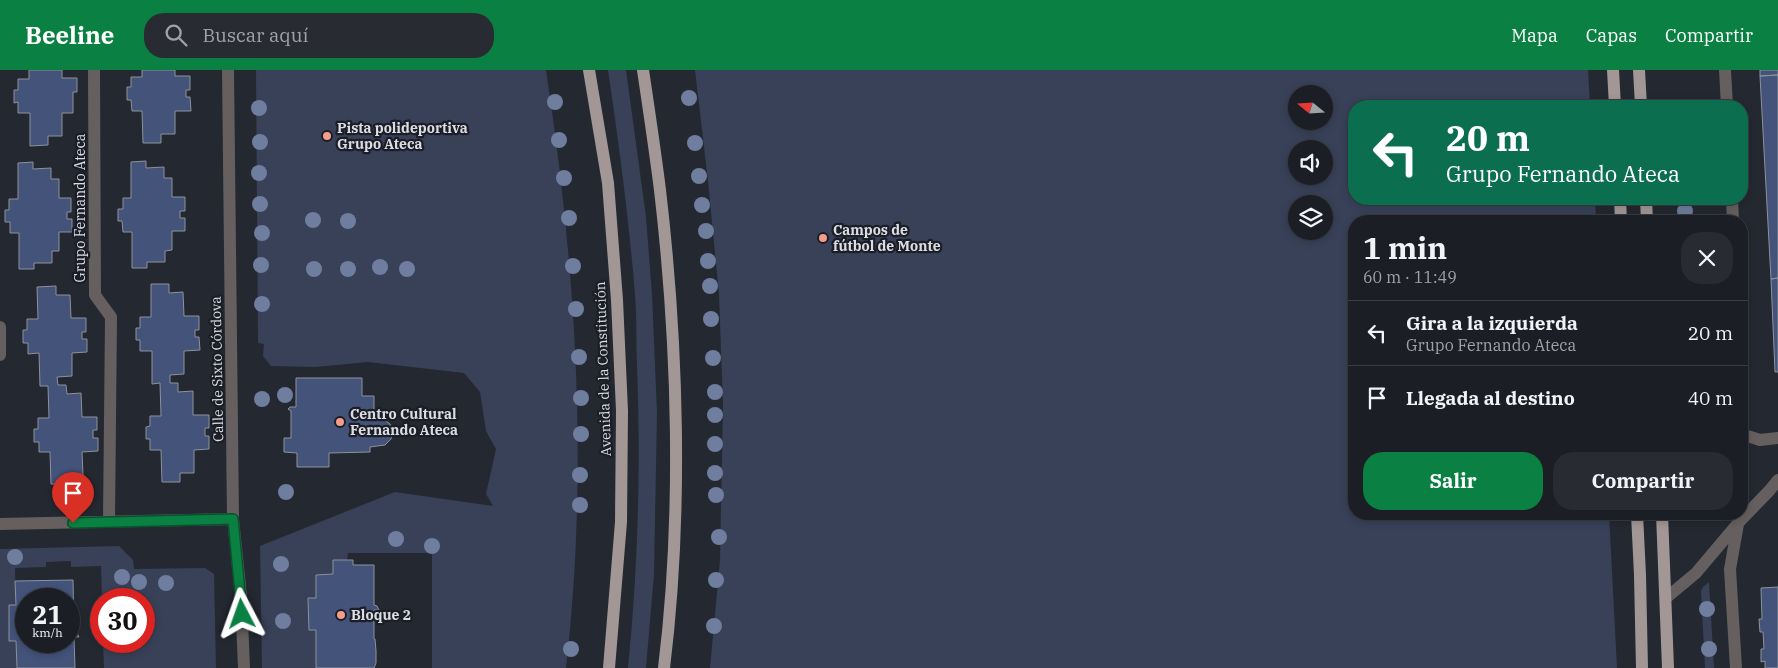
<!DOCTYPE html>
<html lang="es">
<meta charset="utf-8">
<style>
:root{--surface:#1b1e24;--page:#282b31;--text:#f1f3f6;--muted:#a0a2a6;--line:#393c41;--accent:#0b8043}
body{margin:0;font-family:"IBM Plex Serif",serif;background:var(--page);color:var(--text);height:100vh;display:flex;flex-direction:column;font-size:19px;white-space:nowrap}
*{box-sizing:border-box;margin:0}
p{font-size:16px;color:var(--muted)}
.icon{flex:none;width:28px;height:28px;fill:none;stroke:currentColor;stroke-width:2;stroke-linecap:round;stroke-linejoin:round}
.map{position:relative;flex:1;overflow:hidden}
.side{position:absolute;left:1348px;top:145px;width:400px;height:305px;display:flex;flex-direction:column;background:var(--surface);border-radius:20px;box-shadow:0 2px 8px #0003,0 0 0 1px var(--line)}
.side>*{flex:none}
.top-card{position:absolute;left:1348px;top:30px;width:400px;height:105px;border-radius:20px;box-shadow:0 2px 8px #0003,0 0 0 1px var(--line);background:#0b6e4f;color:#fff;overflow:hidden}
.needle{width:32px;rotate:288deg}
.tools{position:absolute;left:1288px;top:15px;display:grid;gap:10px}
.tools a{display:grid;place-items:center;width:45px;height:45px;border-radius:50%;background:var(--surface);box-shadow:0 2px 8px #0003,0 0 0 1px var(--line);font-size:25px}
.speed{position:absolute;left:15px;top:518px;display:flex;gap:10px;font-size:25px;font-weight:700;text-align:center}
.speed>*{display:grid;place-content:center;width:65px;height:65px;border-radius:50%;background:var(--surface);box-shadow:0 2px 8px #0003,0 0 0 1px var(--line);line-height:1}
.speed small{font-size:12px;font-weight:400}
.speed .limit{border:8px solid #d22;background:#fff;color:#111}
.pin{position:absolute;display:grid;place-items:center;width:42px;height:42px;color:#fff;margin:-51px -21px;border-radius:50% 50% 50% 0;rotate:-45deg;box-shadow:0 0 5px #0007}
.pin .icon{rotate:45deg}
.me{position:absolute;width:55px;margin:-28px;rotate:356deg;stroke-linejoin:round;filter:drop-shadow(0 0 4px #0008)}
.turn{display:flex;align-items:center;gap:18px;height:105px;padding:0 15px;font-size:22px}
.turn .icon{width:65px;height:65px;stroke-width:2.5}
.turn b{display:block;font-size:35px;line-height:42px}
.round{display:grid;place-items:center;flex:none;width:52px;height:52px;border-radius:20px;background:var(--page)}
.overview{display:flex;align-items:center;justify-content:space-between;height:85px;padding:0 15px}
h1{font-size:30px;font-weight:700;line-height:38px}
.cta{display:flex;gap:10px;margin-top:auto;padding:10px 15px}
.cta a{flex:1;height:58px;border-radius:20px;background:var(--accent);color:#fff;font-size:20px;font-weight:700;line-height:58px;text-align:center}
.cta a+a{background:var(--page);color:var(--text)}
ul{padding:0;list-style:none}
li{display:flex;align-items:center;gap:15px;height:65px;padding:0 15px;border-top:1px solid var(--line)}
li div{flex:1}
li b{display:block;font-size:19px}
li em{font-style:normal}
header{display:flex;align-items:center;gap:30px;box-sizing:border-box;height:70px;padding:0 25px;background:var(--accent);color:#fff}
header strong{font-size:24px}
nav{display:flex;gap:28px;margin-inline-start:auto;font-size:18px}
.search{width:350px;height:45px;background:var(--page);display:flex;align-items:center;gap:12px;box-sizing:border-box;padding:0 18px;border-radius:20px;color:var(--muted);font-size:19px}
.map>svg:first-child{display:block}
.green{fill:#384158;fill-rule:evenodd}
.building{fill:#43537a;stroke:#8d929c;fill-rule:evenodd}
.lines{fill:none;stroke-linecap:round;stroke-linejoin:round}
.minor{stroke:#65605f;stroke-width:12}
.major{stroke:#a29795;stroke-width:12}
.tree{fill:#6f7d9e}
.route-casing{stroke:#07532c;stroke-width:12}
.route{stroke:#0b8043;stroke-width:9}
.poi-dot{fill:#f49d8b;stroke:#1b1e26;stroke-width:2}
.labels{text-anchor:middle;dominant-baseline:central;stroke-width:4.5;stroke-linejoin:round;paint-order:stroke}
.poi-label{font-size:14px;font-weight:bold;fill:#dbdde3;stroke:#1b1e26;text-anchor:start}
.street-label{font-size:14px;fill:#dbdde3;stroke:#1b1e26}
</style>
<header>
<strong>Beeline</strong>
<div class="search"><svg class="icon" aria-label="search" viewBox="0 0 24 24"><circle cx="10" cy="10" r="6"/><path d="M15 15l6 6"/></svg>Buscar aquí</div>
<nav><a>Mapa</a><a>Capas</a><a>Compartir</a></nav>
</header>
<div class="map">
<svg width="1778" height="598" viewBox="0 0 1778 598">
<rect width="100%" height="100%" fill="#242830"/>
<path class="green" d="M 256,0 L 546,0 C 576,198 589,399 566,598 L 432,598 L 432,483 L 348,483 L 347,490 L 333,504 L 316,505 L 316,528 L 308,529 L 309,560 L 316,560 L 316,598 L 262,598 L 260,476 L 395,422 L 493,436 L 486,424 L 496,379 L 486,361 L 480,322 L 464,303 L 368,292 L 316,297 L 271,296 L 263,286 L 264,274 L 258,273 Z
M 608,0 L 626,0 L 646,147 L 652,224 L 657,343 L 654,504 L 646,598 L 628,598 C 638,498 641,397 637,296 C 636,273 637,249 635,225 C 629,149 619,75 608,0 Z
M 695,0 L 1588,0 L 1590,36 L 1354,36 L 1354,129 L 1595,129 L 1596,151 L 1354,151 L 1354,444 L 1609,444 L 1617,598 L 710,598 L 720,490 L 723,335 L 719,224 L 708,111 ZM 1296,24 L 1324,24 L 1324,51 L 1296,51 ZM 1296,79 L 1324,79 L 1324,106 L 1296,106 ZM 1296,134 L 1324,134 L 1324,161 L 1296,161 Z
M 1681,129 L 1690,129 L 1691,151 L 1682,151 Z
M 119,476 L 133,490 L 134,499 L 205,498 L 214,504 L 216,598 L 104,598 L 103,571 L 144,571 L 144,529 L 102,529 L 101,496 L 71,497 L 71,491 L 46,492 L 46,497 L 15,498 L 16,535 L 9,536 L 9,565 L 16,571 L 17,598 L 0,598 L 0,479 Z
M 1709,512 L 1714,598 L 1705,598 L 1701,521 L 1703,517 Z"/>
<path class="building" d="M 29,0 L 62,0 L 62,8 L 77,8 L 77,22 L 73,22 L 73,43 L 62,43 L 62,66 L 48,66 L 48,75 L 30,76 L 30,43 L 18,43 L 18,32 L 14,33 L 14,20 L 18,20 L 18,9 L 29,9 Z
M 142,0 L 175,0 L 175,6 L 190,6 L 190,20 L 186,20 L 186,27 L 190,27 L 191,41 L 175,41 L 175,64 L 161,64 L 161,73 L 143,73 L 142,41 L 132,41 L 131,30 L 127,30 L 127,17 L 131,17 L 131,7 L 142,7 Z
M 1760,0 L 1778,0 L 1778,5 L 1760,6 Z
M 1778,5 L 1778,208 L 1771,209 L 1760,6 Z
M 146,91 L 146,98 L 164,97 L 164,108 L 172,108 L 172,127 L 185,127 L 185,141 L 180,141 L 180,148 L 185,148 L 185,161 L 172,161 L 172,180 L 165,181 L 165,192 L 147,192 L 147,198 L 132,198 L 132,162 L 123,162 L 122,151 L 118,151 L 118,139 L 123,139 L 123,128 L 131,128 L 131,92 Z
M 33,92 L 33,99 L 51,98 L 51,109 L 59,109 L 59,128 L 71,128 L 71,142 L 67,142 L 67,149 L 72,149 L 72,162 L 59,162 L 59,181 L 52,181 L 52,193 L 34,193 L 34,199 L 19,199 L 19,163 L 10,163 L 10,152 L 5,152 L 5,140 L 9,140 L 9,129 L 18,129 L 18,93 Z
M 1778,208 L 1778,302 L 1775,302 L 1771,209 Z
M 151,214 L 169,214 L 169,223 L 183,222 L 184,246 L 199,246 L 199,260 L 195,260 L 195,267 L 199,267 L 200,280 L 184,281 L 184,304 L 170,305 L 170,313 L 178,313 L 178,322 L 193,321 L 193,345 L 209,345 L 209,358 L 205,358 L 205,366 L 209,366 L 209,379 L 194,380 L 194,403 L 180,403 L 180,412 L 162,412 L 161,380 L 150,380 L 150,369 L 146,369 L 146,357 L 150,356 L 150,346 L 161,346 L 160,313 L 152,314 L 152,281 L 140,281 L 140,270 L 136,270 L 136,258 L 140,258 L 140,247 L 151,247 Z
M 56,216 L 56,225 L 70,225 L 71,248 L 86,248 L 86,262 L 82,262 L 82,269 L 87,269 L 87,282 L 72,283 L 72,306 L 57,307 L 58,315 L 66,315 L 67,324 L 81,323 L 82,347 L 97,347 L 97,360 L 93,360 L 93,368 L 98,368 L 98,381 L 82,382 L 83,405 L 68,405 L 69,414 L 51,414 L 50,382 L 39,382 L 39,372 L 34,372 L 34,359 L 38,359 L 38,348 L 49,348 L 48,316 L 40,316 L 39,283 L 28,284 L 28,273 L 23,273 L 23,260 L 27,260 L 27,249 L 38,249 L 37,217 Z
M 296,308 L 362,308 L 362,326 L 374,326 L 374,347 L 381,347 L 390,354 L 393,362 L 391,369 L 385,375 L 370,377 L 370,382 L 329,383 L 329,397 L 297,397 L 297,383 L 284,382 L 284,368 L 291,368 L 291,341 L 288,339 L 290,337 L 296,337 Z
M 333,490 L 353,490 L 353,495 L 374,495 L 374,535 L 377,536 L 379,540 L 374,540 L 374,569 L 375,569 L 376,581 L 376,593 L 374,598 L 316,598 L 316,560 L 309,560 L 308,528 L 316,528 L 316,505 L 333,504 Z
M 73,510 L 74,562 L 77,563 L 79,567 L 74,567 L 75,598 L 17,598 L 16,571 L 9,571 L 9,535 L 16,535 L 15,511 ZM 26,529 L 69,529 L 69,571 L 26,571 Z
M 1778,517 L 1778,598 L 1765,598 L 1765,591 L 1761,592 L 1761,579 L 1764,579 L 1763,562 L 1760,562 L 1759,549 L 1762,549 L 1761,518 Z"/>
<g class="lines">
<path class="minor" d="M 94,0 L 95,225 L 111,247 L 109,452
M 228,0 L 233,449 L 241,526 L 244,598
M 1725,0 L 1727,36
M 1732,129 L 1733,151
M 0,257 L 0,285
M 1741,364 L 1760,370 L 1778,368
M 0,454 L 233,449
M 1666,528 L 1696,503 L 1739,452 L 1769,421 L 1778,410
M 1736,598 L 1730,499 L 1738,454"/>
<path class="major" d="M 589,0 L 608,113 L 617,230 L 622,341 L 621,452 L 609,598
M 643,0 C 649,40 655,80 660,120 C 678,274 683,444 664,598
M 1613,0 L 1615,36
M 1639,0 L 1641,36
M 1620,129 L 1621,151
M 1646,129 L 1647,151
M 1637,444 L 1640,505 L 1642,598
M 1662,444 L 1668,598"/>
</g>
<g class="tree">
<circle cx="689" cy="28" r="8"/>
<circle cx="555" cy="32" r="8"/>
<circle cx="259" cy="38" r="8"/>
<circle cx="559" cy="70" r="8"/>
<circle cx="260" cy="72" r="8"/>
<circle cx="695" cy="73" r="8"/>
<circle cx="259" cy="103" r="8"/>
<circle cx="699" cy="106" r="8"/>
<circle cx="564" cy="108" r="8"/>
<circle cx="260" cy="134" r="8"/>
<circle cx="702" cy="135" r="8"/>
<circle cx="1685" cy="141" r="8"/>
<circle cx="569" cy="148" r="8"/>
<circle cx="313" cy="150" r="8"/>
<circle cx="348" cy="151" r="8"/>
<circle cx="706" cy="161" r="8"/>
<circle cx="262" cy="163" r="8"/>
<circle cx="708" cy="191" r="8"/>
<circle cx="261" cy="195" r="8"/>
<circle cx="573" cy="196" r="8"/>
<circle cx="380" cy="197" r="8"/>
<circle cx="314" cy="199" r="8"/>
<circle cx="348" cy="199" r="8"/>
<circle cx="407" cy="199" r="8"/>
<circle cx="710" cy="216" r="8"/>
<circle cx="262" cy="234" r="8"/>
<circle cx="576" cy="239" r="8"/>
<circle cx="711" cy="249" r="8"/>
<circle cx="579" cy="287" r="8"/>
<circle cx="713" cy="288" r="8"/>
<circle cx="715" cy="322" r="8"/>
<circle cx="285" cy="325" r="8"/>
<circle cx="581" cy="328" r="8"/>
<circle cx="262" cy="329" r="8"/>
<circle cx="715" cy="345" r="8"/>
<circle cx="581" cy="364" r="8"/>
<circle cx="715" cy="374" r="8"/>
<circle cx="715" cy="403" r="8"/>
<circle cx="580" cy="405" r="8"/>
<circle cx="286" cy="422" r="8"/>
<circle cx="716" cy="425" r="8"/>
<circle cx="580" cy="435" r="8"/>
<circle cx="719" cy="467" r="8"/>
<circle cx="396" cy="469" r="8"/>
<circle cx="432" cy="476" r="8"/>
<circle cx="15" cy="487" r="8"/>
<circle cx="281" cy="494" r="8"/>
<circle cx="122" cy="507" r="8"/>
<circle cx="716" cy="510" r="8"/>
<circle cx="139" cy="512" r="8"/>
<circle cx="166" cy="513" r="8"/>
<circle cx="1707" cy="539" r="8"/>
<circle cx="283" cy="551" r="8"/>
<circle cx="714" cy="556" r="8"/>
<circle cx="571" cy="579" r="8"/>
<circle cx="1709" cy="579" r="8"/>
</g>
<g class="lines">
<g class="route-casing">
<path id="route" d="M 73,453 L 233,449 L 242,544"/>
</g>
<use href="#route" class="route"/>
</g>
<g class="poi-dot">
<circle cx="327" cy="66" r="5"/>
<circle cx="823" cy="168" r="5"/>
<circle cx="340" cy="352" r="5"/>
<circle cx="341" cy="545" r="5"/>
</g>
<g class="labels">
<g class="poi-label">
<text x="337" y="58">Pista polideportiva<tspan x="337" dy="16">Grupo Ateca</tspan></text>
<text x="833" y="160">Campos de<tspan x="833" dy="16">fútbol de Monte</tspan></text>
<text x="350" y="344">Centro Cultural<tspan x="350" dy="16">Fernando Ateca</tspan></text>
<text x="351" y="545">Bloque 2</text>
</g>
<g class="street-label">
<text transform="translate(80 138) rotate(-90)">Grupo Fernando Ateca</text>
<text transform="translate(217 299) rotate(-91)">Calle de Sixto Córdova</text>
<text transform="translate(603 299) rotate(-92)">Avenida de la Constitución</text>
</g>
</g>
</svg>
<div class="tools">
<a><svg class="needle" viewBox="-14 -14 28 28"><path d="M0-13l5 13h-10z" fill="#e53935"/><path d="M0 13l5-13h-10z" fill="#a0a2a6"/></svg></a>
<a><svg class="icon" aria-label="sound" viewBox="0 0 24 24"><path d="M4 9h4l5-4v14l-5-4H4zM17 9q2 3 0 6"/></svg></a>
<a><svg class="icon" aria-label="layers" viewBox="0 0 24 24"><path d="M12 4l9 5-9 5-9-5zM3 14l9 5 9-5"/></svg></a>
</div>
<div class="speed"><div>21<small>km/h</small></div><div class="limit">30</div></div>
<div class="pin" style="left:73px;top:453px;background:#d93025"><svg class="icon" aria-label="arrive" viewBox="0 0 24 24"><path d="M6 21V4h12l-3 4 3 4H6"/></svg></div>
<svg class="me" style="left:242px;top:544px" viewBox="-20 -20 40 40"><path d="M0-17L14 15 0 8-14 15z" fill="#0b8043" stroke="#fff" stroke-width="4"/></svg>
<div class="top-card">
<div class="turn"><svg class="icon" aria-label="left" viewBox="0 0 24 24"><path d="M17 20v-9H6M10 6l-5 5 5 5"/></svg><div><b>20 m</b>Grupo Fernando Ateca</div></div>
</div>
<section class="side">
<div class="overview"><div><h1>1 min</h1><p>60 m · 11:49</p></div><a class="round"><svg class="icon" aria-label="close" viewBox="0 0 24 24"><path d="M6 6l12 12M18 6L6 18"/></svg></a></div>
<ul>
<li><svg class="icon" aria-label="left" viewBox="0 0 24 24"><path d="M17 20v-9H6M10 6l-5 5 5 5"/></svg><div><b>Gira a la izquierda</b><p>Grupo Fernando Ateca</p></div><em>20 m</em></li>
<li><svg class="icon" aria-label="arrive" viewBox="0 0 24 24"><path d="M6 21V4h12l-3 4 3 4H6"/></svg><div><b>Llegada al destino</b></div><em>40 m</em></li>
</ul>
<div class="cta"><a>Salir</a><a>Compartir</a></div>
</section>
</div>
